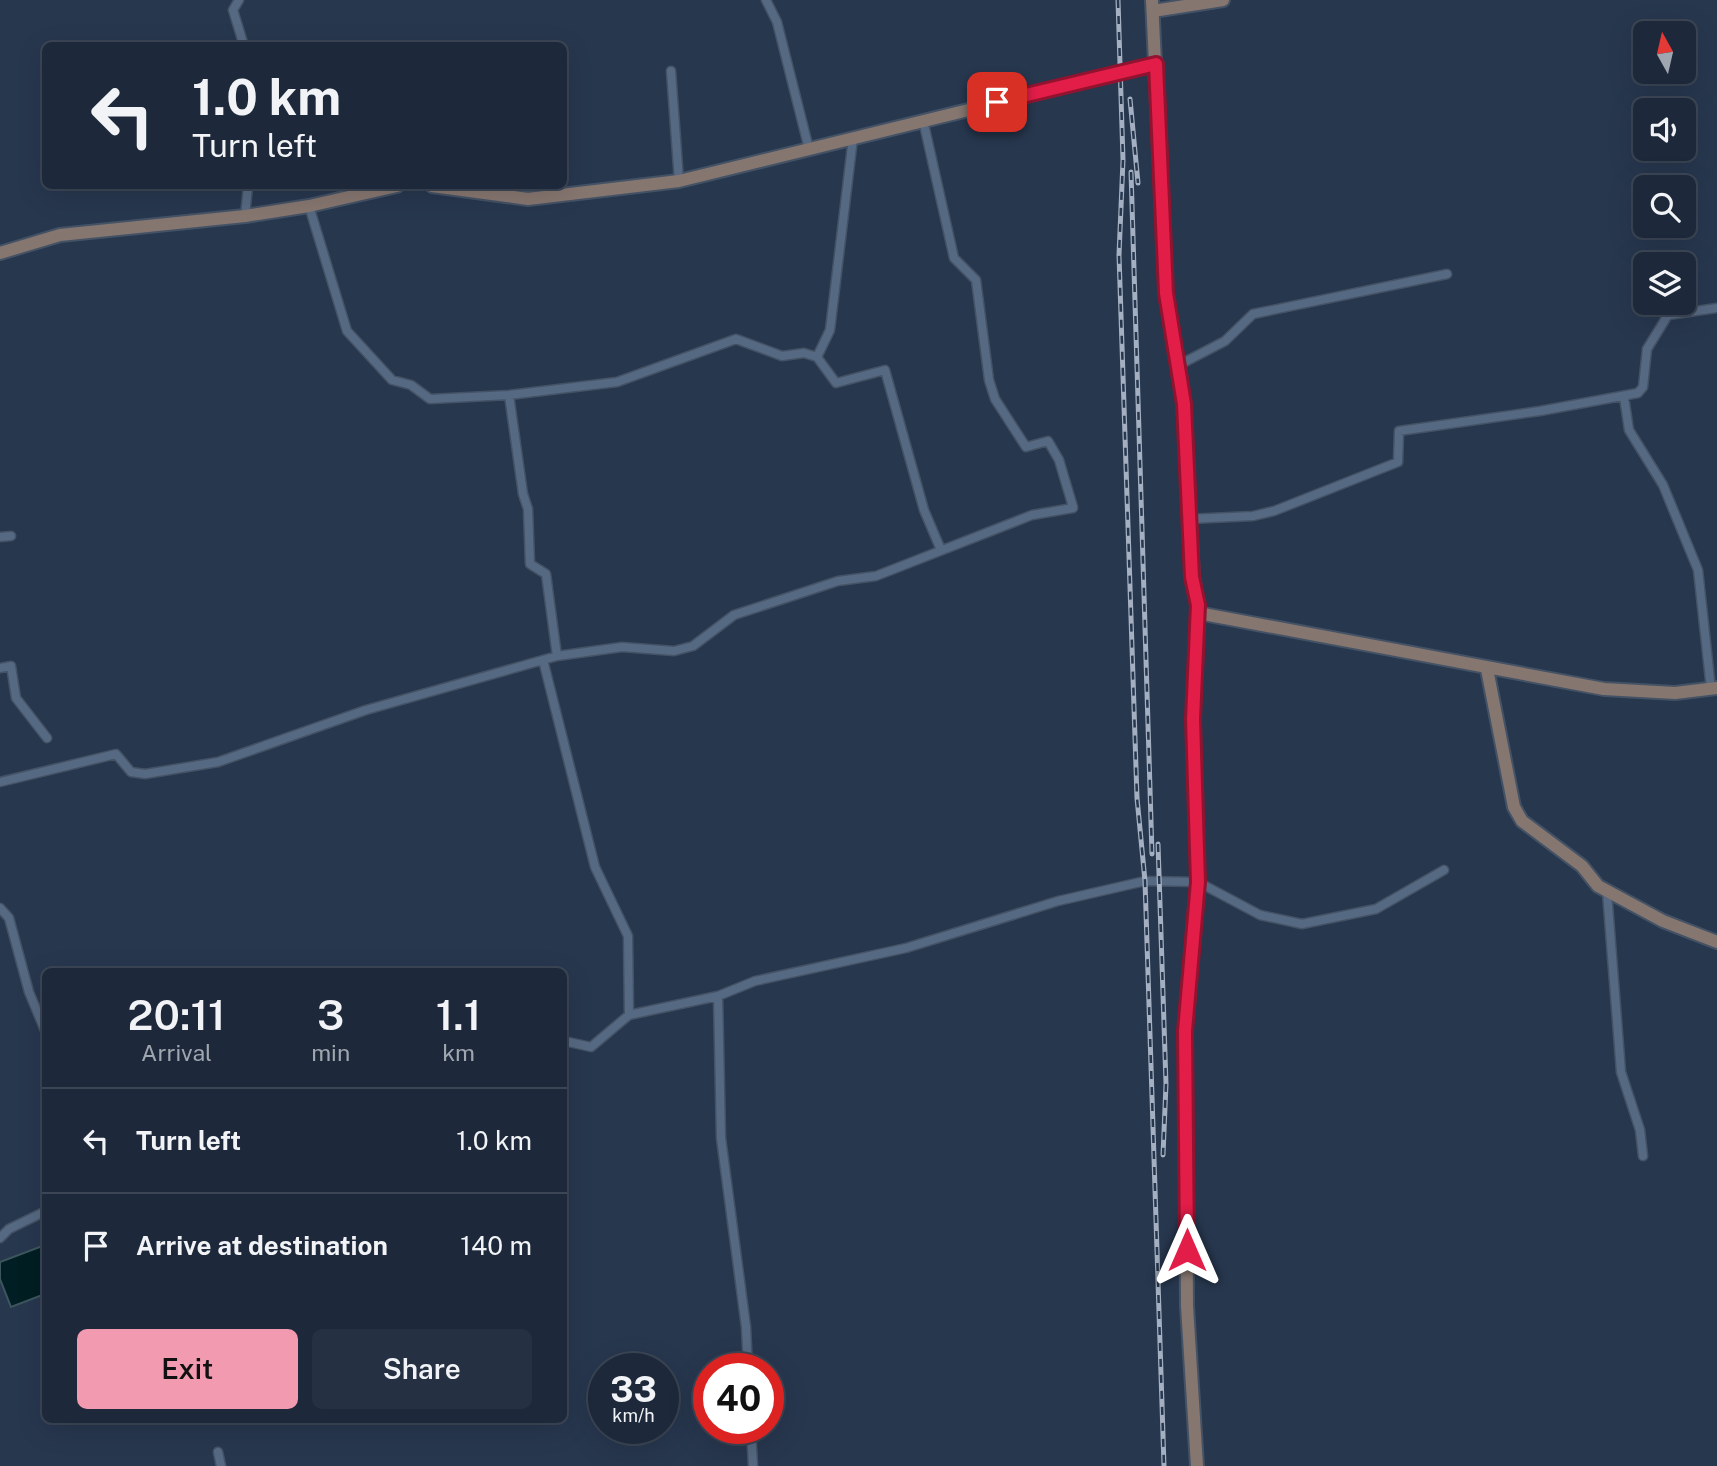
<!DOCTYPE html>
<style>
:root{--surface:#1d293a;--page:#253142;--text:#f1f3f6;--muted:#a0a6af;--line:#3b4554;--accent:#f29ab0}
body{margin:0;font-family:"Public Sans",sans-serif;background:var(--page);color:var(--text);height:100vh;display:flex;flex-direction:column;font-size:26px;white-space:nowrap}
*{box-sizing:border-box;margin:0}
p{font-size:23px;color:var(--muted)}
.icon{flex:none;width:38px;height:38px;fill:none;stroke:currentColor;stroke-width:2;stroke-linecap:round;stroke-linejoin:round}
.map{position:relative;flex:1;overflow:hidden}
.details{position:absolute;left:42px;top:968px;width:525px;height:455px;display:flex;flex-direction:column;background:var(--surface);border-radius:10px;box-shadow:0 7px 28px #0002,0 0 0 2px var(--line)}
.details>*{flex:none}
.guide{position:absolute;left:42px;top:42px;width:525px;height:147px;border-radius:10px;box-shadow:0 7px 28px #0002,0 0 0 2px var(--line);background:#1d293a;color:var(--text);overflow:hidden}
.needle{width:46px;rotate:352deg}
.controls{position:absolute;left:1633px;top:21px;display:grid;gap:14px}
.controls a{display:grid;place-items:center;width:63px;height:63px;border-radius:10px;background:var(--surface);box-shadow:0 7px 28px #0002,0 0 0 2px var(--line);font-size:35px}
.speed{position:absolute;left:588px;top:1353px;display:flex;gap:14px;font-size:35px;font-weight:700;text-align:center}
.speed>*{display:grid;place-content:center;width:91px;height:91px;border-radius:50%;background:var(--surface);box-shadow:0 7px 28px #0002,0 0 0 2px var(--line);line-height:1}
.speed small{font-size:18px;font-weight:400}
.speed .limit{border:10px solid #d22;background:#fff;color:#111}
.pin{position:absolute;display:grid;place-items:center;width:60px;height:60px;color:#fff;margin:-30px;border-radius:14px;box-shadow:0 4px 10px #0006}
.me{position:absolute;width:77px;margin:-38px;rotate:0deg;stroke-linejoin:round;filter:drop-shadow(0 0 5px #0008)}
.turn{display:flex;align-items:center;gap:24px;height:147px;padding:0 35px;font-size:32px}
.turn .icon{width:91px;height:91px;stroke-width:2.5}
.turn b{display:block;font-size:49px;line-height:60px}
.eta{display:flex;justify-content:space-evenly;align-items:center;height:119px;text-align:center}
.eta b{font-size:42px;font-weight:600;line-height:49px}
.action{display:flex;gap:14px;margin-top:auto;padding:14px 35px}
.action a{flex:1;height:80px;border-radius:10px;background:var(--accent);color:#111;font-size:28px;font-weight:600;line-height:80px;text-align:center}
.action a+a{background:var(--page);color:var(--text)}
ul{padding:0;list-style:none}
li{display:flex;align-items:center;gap:21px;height:105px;padding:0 35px;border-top:2px solid var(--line)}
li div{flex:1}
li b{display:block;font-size:26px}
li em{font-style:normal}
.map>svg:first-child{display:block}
.water{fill:#001e23;stroke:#3d565d;stroke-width:2}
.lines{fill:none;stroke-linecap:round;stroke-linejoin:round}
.street-casing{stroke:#445265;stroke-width:11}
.secondary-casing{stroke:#445265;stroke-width:16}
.street{stroke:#566982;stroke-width:8}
.secondary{stroke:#867670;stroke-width:12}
.rail-casing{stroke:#a4b0c1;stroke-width:5}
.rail{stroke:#27374e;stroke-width:2.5;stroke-dasharray:8;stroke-linecap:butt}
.route-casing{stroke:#92132f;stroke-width:18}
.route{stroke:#e11d48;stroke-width:12}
</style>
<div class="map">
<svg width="1717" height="1466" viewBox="0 0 1717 1466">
<rect width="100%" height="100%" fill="#27374e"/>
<path class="water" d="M 45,1245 L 45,1294 L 11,1307 L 0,1279 L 0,1262 Z"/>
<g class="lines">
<g class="street-casing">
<path id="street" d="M 239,0 L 233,10 L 244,46
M 766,0 L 777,22 L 809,149
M 671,71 L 679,181
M 923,120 L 954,258 L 976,280 L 989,380 L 995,399 L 1026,447 L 1048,441 L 1059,460 L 1073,507
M 309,206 L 347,331 L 392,380 L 411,385 L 430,399 L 509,395 L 617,382 L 736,339 L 782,356 L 804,353 L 817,357 L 836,383 L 885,370 L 924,510 L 941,550
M 245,216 L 248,186
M 817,357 L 830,330 L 853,138
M 1179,365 L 1225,341 L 1253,314 L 1447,274
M 509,395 L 523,494 L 528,509 L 530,564 L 546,574 L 557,656
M 1624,397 L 1629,430 L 1663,485 L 1698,570 L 1711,689
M 1189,519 L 1253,516 L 1274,511 L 1398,462 L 1399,431 L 1540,411 L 1638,393 L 1643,387 L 1647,349 L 1668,315 L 1717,308
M 0,537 L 11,536
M 543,660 L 595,867 L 628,936 L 629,1015
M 0,668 L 11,666 L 16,698 L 47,738
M 0,782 L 116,754 L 131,772 L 145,774 L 218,762 L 366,710 L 557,656 L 622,647 L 674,651 L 693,646 L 734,615 L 838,581 L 876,576 L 1032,515 L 1073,508
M 1607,892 L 1621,1072 L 1640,1130 L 1643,1156
M 0,908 L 9,918 L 29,992 L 46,1033
M 718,996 L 721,1138 L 746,1327 L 748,1368
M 564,1041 L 591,1047 L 629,1015 L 718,996 L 755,981 L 906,948 L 1058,901 L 1145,881 L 1198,882 L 1260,915 L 1302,924 L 1376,909 L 1444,870
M 0,1238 L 9,1229 L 46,1211
M 751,1428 L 753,1466
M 218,1452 L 221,1466"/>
</g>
<g class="secondary-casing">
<path id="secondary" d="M 1152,0 L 1166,293 L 1184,404 L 1193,577 L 1198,605 L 1193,719 L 1198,882 L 1185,1031 L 1187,1306 L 1197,1466
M 1153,11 L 1223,0
M 432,186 L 528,199 L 679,181 L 1156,64
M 0,253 L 60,235 L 245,216 L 309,206 L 397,186
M 1198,613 L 1604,689 L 1675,693 L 1717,688
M 1487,669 L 1514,807 L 1522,821 L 1582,866 L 1598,886 L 1663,921 L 1717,942"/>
</g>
<use href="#street" class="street"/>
<use href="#secondary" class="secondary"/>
<g class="rail-casing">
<path id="rail" d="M 1118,0 L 1123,160 L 1119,255 L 1137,798 L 1145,881 L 1164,1466
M 1130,99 L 1138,183
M 1131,172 L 1152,854
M 1158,844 L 1166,1084 L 1163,1155"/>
</g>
<use href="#rail" class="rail"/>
</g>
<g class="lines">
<g class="route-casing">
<path id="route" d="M 997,102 L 1156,64 L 1166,293 L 1184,404 L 1192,577 L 1198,605 L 1193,719 L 1198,882 L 1185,1031 L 1187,1250"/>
</g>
<use href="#route" class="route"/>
</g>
</svg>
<div class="controls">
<a><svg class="needle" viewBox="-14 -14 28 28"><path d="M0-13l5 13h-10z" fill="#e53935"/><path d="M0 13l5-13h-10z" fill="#a0a6af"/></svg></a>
<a><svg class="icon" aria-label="sound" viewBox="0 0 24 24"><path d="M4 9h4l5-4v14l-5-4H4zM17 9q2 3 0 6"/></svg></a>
<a><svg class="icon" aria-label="search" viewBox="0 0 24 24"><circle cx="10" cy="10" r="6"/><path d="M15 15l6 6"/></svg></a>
<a><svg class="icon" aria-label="layers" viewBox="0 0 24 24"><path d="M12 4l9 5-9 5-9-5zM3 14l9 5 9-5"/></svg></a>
</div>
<div class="speed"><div>33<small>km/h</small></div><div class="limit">40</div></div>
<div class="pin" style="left:997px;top:102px;background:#d93025"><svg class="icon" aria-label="arrive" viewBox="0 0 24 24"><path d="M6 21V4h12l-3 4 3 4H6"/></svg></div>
<svg class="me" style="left:1187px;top:1250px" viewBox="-20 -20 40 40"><path d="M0-17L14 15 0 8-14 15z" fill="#e11d48" stroke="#fff" stroke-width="4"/></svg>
<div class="guide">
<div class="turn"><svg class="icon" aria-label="left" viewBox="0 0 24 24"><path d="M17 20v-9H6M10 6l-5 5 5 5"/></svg><div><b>1.0 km</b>Turn left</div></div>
</div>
<section class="details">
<div class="eta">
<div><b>20:11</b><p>Arrival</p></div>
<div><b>3</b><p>min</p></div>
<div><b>1.1</b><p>km</p></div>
</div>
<ul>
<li><svg class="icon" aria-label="left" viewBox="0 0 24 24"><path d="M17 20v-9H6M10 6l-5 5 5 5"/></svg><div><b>Turn left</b></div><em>1.0 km</em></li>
<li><svg class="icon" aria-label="arrive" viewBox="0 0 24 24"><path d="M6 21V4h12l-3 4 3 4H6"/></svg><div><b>Arrive at destination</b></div><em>140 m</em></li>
</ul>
<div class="action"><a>Exit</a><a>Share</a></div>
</section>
</div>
